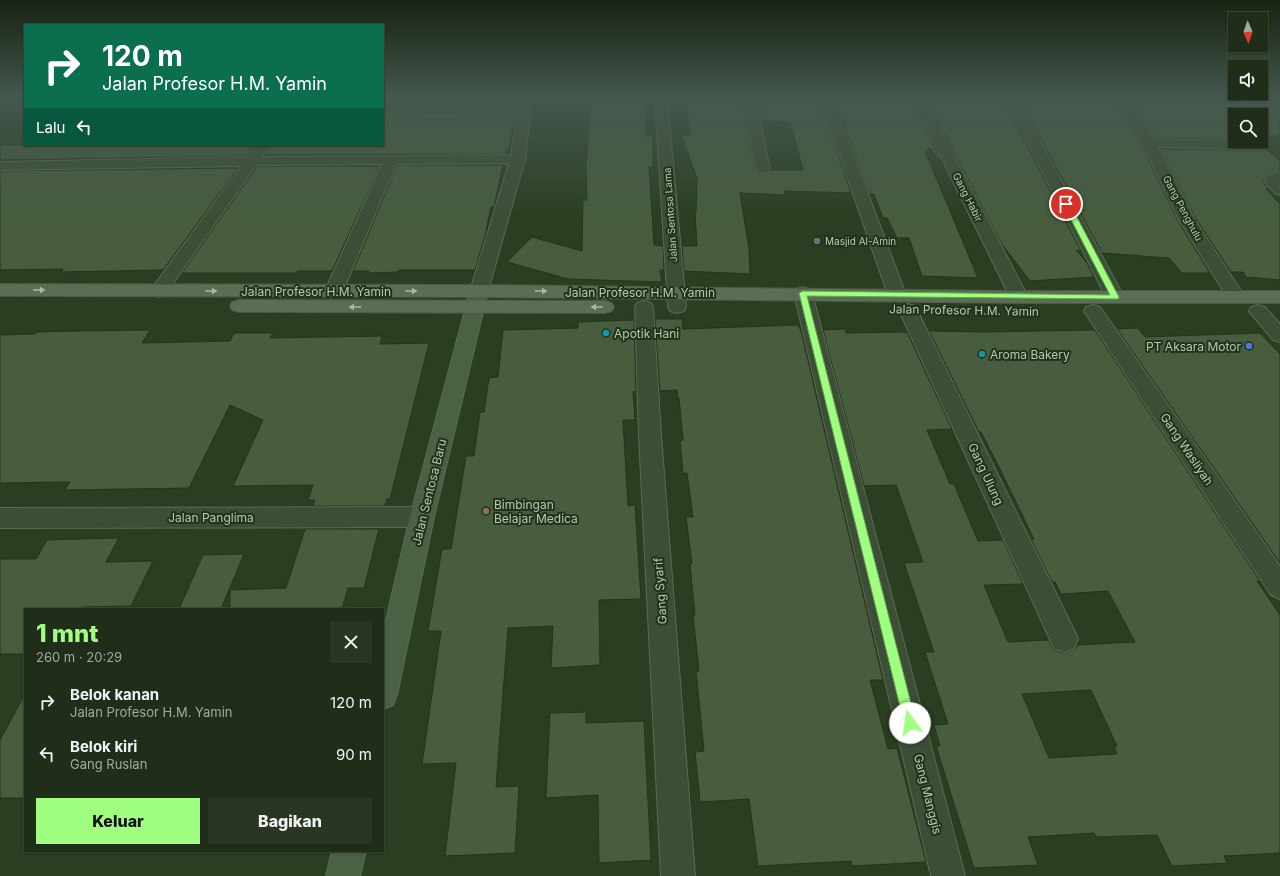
<!DOCTYPE html>
<html lang="id">
<meta charset="utf-8">
<style>
:root{--surface:#202e19;--page:#283622;--text:#f1f3f6;--muted:#a2a8a2;--line:#3d4a38;--accent:#a0ff80}
body{margin:0;font-family:Inter,sans-serif;background:var(--page);color:var(--text);height:100vh;display:flex;flex-direction:column;font-size:15px;white-space:nowrap}
*{box-sizing:border-box;margin:0}
p{font-size:13px;color:var(--muted)}
.icon{flex:none;width:22px;height:22px;fill:none;stroke:currentColor;stroke-width:2;stroke-linecap:round;stroke-linejoin:round}
.map{position:relative;flex:1;overflow:hidden}
.panel{position:absolute;left:24px;top:608px;width:360px;height:244px;display:flex;flex-direction:column;background:var(--surface);border-radius:0px;box-shadow:0 1px 3px #0004,0 0 0 1px var(--line)}
.panel>*{flex:none}
.top-card{position:absolute;left:24px;top:24px;width:360px;height:122px;border-radius:0px;box-shadow:0 1px 3px #0004,0 0 0 1px var(--line);background:#0b6e4f;color:#fff;overflow:hidden}
.needle{width:26px;rotate:178deg}
.buttons{position:absolute;left:1228px;top:12px;display:grid;gap:8px}
.buttons a{display:grid;place-items:center;width:40px;height:40px;border-radius:0px;background:var(--surface);box-shadow:0 1px 3px #0004,0 0 0 1px var(--line);font-size:20px}
.pin{position:absolute;display:grid;place-items:center;width:34px;height:34px;color:#fff;margin:-17px;border:2px solid #fff;border-radius:50%;box-shadow:0 1px 4px #0007}
.me{position:absolute;width:44px;margin:-22px;rotate:346deg;stroke-linejoin:round;filter:drop-shadow(0 0 3px #0008)}
.turn{display:flex;align-items:center;gap:14px;height:84px;padding:0 12px;font-size:18px}
.turn .icon{width:52px;height:52px;stroke-width:2.5}
.turn b{display:block;font-size:28px;line-height:34px}
.then{display:flex;align-items:center;height:38px;padding:0 12px;background:#0003;gap:8px;font-size:15px}
.round{display:grid;place-items:center;flex:none;width:42px;height:42px;border-radius:0px;background:var(--page)}
.headline{display:flex;align-items:center;justify-content:space-between;height:68px;padding:0 12px}
h1{font-size:24px;font-weight:800;line-height:30px;color:var(--accent)}
.action{display:flex;gap:8px;margin-top:auto;padding:8px 12px}
.action a{flex:1;height:46px;border-radius:0px;background:var(--accent);color:#111;font-size:16px;font-weight:800;line-height:46px;text-align:center}
.action a+a{background:var(--page);color:var(--text)}
ul{padding:0;list-style:none}
li{display:flex;align-items:center;gap:12px;height:52px;padding:0 12px}
li div{flex:1}
li b{display:block;font-size:15px}
li em{font-style:normal}
.map>svg:first-child{display:block}
.building{fill:#475d3d;stroke:#23351c;fill-rule:evenodd}
.lines{fill:none;stroke-linecap:round;stroke-linejoin:round}
.street-casing{stroke:#5a6c53;stroke-width:2}
.secondary-casing{stroke:#5a6c53;stroke-width:2}
.primary-casing{stroke:#485a41;stroke-width:2}
.street{fill:#3c4e35;fill-rule:evenodd}
.secondary{fill:#4a6143;fill-rule:evenodd}
.primary{fill:#5b6e53;fill-rule:evenodd}
.oneway{fill:#a9bba3}
.route{fill:#a0ff80;stroke:#68a653}
.worship-dot{fill:#6b7280;stroke:#21331a;stroke-width:1.5}
.culture-dot{fill:#0f9aa8;stroke:#21331a;stroke-width:1.5}
.shop-dot{fill:#3f7fe0;stroke:#21331a;stroke-width:1.5}
.education-dot{fill:#8d6e63;stroke:#21331a;stroke-width:1.5}
.labels{text-anchor:middle;dominant-baseline:central;stroke-width:4;stroke-linejoin:round;paint-order:stroke}
.far-street-label{font-size:10px;fill:#b7c9b1;stroke:#21331a}
.far-poi-label{font-size:10px;fill:#b7c9b1;stroke:#21331a;text-anchor:start}
.street-label{font-size:12px;fill:#b7c9b1;stroke:#21331a}
.poi-label{font-size:12px;fill:#b7c9b1;stroke:#21331a;text-anchor:start}
</style>
<div class="map">
<svg width="1280" height="876" viewBox="0 0 1280 876">
<rect width="100%" height="100%" fill="#2a3e21"/>
<path class="building" d="M 394,98 L 518,98 L 518,102 L 393,101 Z
M 591,98 L 645,98 L 646,136 L 653,136 L 653,167 L 649,167 L 654,245 L 663,246 L 664,270 L 660,270 L 662,282 L 568,279 L 507,262 L 532,237 L 582,251 L 583,200 L 587,200 L 586,168 Z
M 686,98 L 742,98 L 755,169 L 758,173 L 763,174 L 768,173 L 771,170 L 803,170 L 790,122 L 761,121 L 757,98 L 819,98 L 851,193 L 784,191 L 785,195 L 740,193 L 749,249 L 750,274 L 684,271 L 682,246 L 697,246 L 695,213 L 696,213 L 697,179 L 682,136 L 690,135 Z
M 834,98 L 911,98 L 944,167 L 930,148 L 925,151 L 978,278 L 922,276 L 909,238 L 897,238 L 887,218 L 883,218 L 874,194 L 869,194 Z
M 926,98 L 1004,100 L 1081,251 L 1076,250 L 1087,263 L 1094,277 L 1030,281 L 1001,243 Z
M 1023,98 L 1112,98 L 1141,144 L 1178,221 L 1210,273 L 1182,273 L 1169,258 L 1102,253 L 1020,100 L 1023,100 Z
M 1127,98 L 1231,98 L 1238,108 L 1249,115 L 1235,115 L 1235,140 L 1154,138 Z
M 1250,100 L 1280,101 L 1280,136 L 1261,136 L 1261,115 L 1258,115 L 1260,111 Z
M 383,112 L 516,113 L 509,149 L 506,149 L 505,154 L 265,155 L 271,145 L 383,145 Z
M 1239,141 L 1258,141 L 1280,161 L 1280,172 L 1268,174 L 1262,181 L 1269,189 L 1266,189 L 1280,204 L 1280,280 L 1246,277 L 1243,272 L 1231,272 L 1196,219 L 1160,149 L 1233,150 L 1238,149 L 1241,146 Z
M 0,145 L 254,145 L 246,156 L 0,160 Z
M 397,165 L 503,165 L 494,207 L 491,207 L 485,236 L 475,270 L 399,270 L 398,272 L 368,273 L 369,271 L 353,271 Z
M 257,166 L 380,166 L 332,271 L 297,271 L 297,273 L 182,273 Z
M 238,168 L 163,270 L 61,272 L 63,269 L 0,270 L 0,171 Z
M 655,319 L 682,319 L 683,329 L 798,325 L 801,331 L 883,680 L 870,680 L 888,749 L 897,748 L 926,862 L 852,866 L 851,861 L 758,866 L 749,799 L 700,802 L 695,752 L 704,751 L 696,671 L 699,671 L 693,615 L 695,615 L 690,564 L 692,564 L 686,517 L 693,517 L 687,473 L 683,473 L 680,441 L 683,440 L 679,398 L 678,398 L 677,390 L 660,391 Z
M 634,320 L 636,391 L 633,392 L 635,420 L 623,420 L 628,506 L 635,505 L 641,599 L 599,600 L 600,665 L 551,668 L 553,626 L 508,628 L 496,787 L 519,786 L 515,853 L 445,856 L 456,763 L 422,764 L 441,631 L 428,631 L 442,549 L 451,549 L 466,456 L 474,456 L 480,412 L 484,412 L 489,378 L 498,377 L 503,330 L 578,328 L 578,322 Z
M 1138,328 L 1145,337 L 1260,333 L 1280,354 L 1280,563 L 1117,329 Z
M 845,329 L 846,333 L 907,332 L 952,429 L 927,430 L 950,484 L 954,484 L 978,541 L 1003,540 L 1023,584 L 984,585 L 1008,642 L 1049,640 L 1053,649 L 1063,653 L 1075,649 L 1077,645 L 1135,642 L 1108,591 L 1061,594 L 1055,582 L 1052,582 L 1031,539 L 1034,539 L 1030,531 L 999,467 L 981,432 L 979,432 L 929,331 L 985,332 L 1095,330 L 1260,581 L 1257,581 L 1280,615 L 1280,853 L 1224,856 L 1227,863 L 1172,866 L 1157,835 L 1096,837 L 1094,833 L 1028,837 L 1038,865 L 974,868 L 936,746 L 940,746 L 934,725 L 948,724 L 925,652 L 934,652 L 904,563 L 923,562 L 896,485 L 864,486 L 823,330 ZM 1091,690 L 1117,746 L 1114,746 L 1117,754 L 1049,758 L 1022,694 Z
M 150,330 L 142,343 L 230,341 L 234,333 L 273,333 L 270,338 L 382,336 L 380,344 L 429,343 L 390,499 L 387,499 L 385,506 L 313,506 L 315,500 L 308,500 L 313,485 L 233,486 L 263,420 L 230,405 L 189,488 L 65,490 L 70,482 L 0,483 L 0,335 L 35,334 L 37,332 L 78,331 Z
M 305,529 L 379,529 L 364,588 L 348,588 L 342,609 L 230,609 L 230,590 L 286,588 Z
M 119,538 L 106,562 L 153,561 L 131,606 L 82,607 L 81,609 L 25,609 L 25,654 L 0,654 L 0,559 L 36,559 L 47,540 Z
M 244,554 L 221,609 L 179,609 L 203,555 Z
M 25,694 L 25,798 L 0,798 L 0,740 Z
M 586,712 L 586,723 L 644,721 L 651,860 L 599,863 L 598,795 L 546,798 L 550,713 Z"/>
<g class="lines">
<g class="street-casing">
<path id="street" d="M 0,98 L 25,98 L 25,103 L 0,103 Z
M 520,98 L 532,98 L 525,159 L 488,291 L 485,295 L 479,297 L 473,295 L 470,291 L 509,163 L 396,164 L 343,291 L 340,295 L 334,297 L 328,295 L 325,291 L 382,164 L 256,165 L 165,295 L 159,297 L 153,295 L 150,291 L 241,166 L 0,170 L 0,162 L 247,157 L 256,145 L 270,145 L 262,157 L 511,155 L 518,112 L 383,110 L 383,102 L 519,104 Z
M 655,98 L 667,98 L 686,307 L 684,311 L 677,313 L 670,311 L 668,307 Z
M 743,98 L 755,98 L 770,169 L 768,172 L 763,173 L 758,172 L 756,169 Z
M 820,98 L 832,98 L 906,295 L 903,299 L 897,301 L 891,299 L 888,295 Z
M 912,98 L 924,98 L 1028,297 L 1025,301 L 1019,303 L 1013,301 L 1010,297 Z
M 1005,98 L 1017,98 L 1124,297 L 1121,301 L 1115,303 L 1109,301 L 1106,297 Z
M 1113,98 L 1125,98 L 1153,139 L 1233,141 L 1238,142 L 1240,145 L 1238,148 L 1233,149 L 1158,147 L 1195,220 L 1245,297 L 1242,301 L 1236,303 L 1230,301 L 1227,297 L 1179,220 L 1142,143 Z
M 1232,98 L 1246,98 L 1259,111 L 1257,114 C 1246,116 1237,106 1232,98 Z
M 1280,173 L 1280,195 L 1275,193 L 1264,181 L 1268,175 Z
M 803,287 L 809,289 L 812,293 L 965,876 L 931,876 L 794,293 L 797,289 Z
M 644,301 L 651,303 L 653,307 L 661,435 L 695,876 L 661,876 L 639,435 L 635,307 L 637,303 Z
M 908,304 L 915,306 L 917,310 L 1074,630 L 1078,639 L 1074,648 L 1064,652 L 1054,648 L 899,310 L 901,306 Z
M 1093,305 L 1100,307 L 1280,566 L 1280,599 L 1271,595 L 1084,311 L 1086,307 Z
M 1258,305 L 1265,307 L 1280,324 L 1280,342 L 1273,340 L 1249,311 L 1251,307 Z
M 422,507 L 431,510 L 434,517 L 431,524 L 422,527 L 0,528 L 0,508 Z"/>
</g>
<g class="secondary-casing">
<path id="secondary" d="M 479,285 L 485,287 L 488,291 L 434,517 L 397,695 L 393,705 L 383,709 L 383,633 L 410,517 L 470,291 L 473,287 Z
M 332,851 L 366,851 L 360,876 L 326,876 Z"/>
</g>
<g class="primary-casing">
<path id="primary" d="M 0,284 L 479,285 L 1019,291 L 1280,291 L 1280,303 L 1019,303 L 479,297 L 0,296 Z
M 239,300 L 605,301 L 612,303 L 614,307 L 612,311 L 605,313 L 239,312 L 232,310 L 230,306 L 232,302 Z"/>
</g>
<use href="#street" class="street"/>
<use href="#secondary" class="secondary"/>
<use href="#primary" class="primary"/>
</g>
<defs><path id="oneway-solid" d="M-6-.8H1V-3.2L6.5 0L1 3.2V.8H-6Z"/></defs>
<g class="oneway">
<use href="#oneway-solid" transform="translate(39 290)"/>
<use href="#oneway-solid" transform="translate(211 291)"/>
<use href="#oneway-solid" transform="translate(411 291)"/>
<use href="#oneway-solid" transform="translate(541 291)"/>
<use href="#oneway-solid" transform="translate(355 307) rotate(-180)"/>
<use href="#oneway-solid" transform="translate(597 307) rotate(180)"/>
</g>
<linearGradient id="sky" x2="0" y2="1"><stop stop-color="#172212"/><stop offset="0.44" stop-color="#44584e"/><stop offset="1" stop-color="#44584e" stop-opacity="0"/></linearGradient>
<rect width="1280" height="221" fill="url(#sky)"/>
<path class="route" d="M 1064,203 L 1070,204 L 1119,297 L 1118,299 L 807,296 L 916,723 L 915,727 L 910,729 L 906,727 L 904,723 L 799,293 L 803,291 L 1110,295 L 1063,204 Z"/>
<circle class="worship-dot" cx="817" cy="241" r="4"/>
<g class="culture-dot">
<circle cx="606" cy="333" r="4"/>
<circle cx="982" cy="354" r="4"/>
</g>
<circle class="shop-dot" cx="1249" cy="346" r="4"/>
<circle class="education-dot" cx="486" cy="511" r="4"/>
<g class="labels">
<g class="far-street-label">
<text transform="translate(968 197) rotate(63)">Gang Habir</text>
<text transform="translate(1183 208) rotate(62)">Gang Penghulu</text>
<text transform="translate(670 215) rotate(-94)">Jalan Sentosa Lama</text>
</g>
<g class="far-poi-label">
<text x="825" y="241">Masjid Al-Amin</text>
</g>
<g class="street-label">
<text x="316" y="291">Jalan Profesor H.M. Yamin</text>
<text x="640" y="292">Jalan Profesor H.M. Yamin</text>
<text transform="translate(964 310) rotate(1)">Jalan Profesor H.M. Yamin</text>
<text transform="translate(1187 449) rotate(56)">Gang Wasliyah</text>
<text transform="translate(986 474) rotate(65)">Gang Ulung</text>
<text transform="translate(429 492) rotate(-76)">Jalan Sentosa Baru</text>
<text x="211" y="517">Jalan Panglima</text>
<text transform="translate(660 591) rotate(-94)">Gang Syarif</text>
<text transform="translate(928 794) rotate(76)">Gang Manggis</text>
</g>
<g class="poi-label">
<text x="614" y="333">Apotik Hani</text>
<text x="1241" y="346" text-anchor="end">PT Aksara Motor</text>
<text x="990" y="354">Aroma Bakery</text>
<text x="494" y="504">Bimbingan<tspan x="494" dy="14">Belajar Medica</tspan></text>
</g>
</g>
</svg>
<div class="buttons">
<a><svg class="needle" viewBox="-14 -14 28 28"><path d="M0-13l5 13h-10z" fill="#e53935"/><path d="M0 13l5-13h-10z" fill="#a2a8a2"/></svg></a>
<a><svg class="icon" aria-label="sound" viewBox="0 0 24 24"><path d="M4 9h4l5-4v14l-5-4H4zM17 9q2 3 0 6"/></svg></a>
<a><svg class="icon" aria-label="search" viewBox="0 0 24 24"><circle cx="10" cy="10" r="6"/><path d="M15 15l6 6"/></svg></a>
</div>
<div class="pin" style="left:1066px;top:204px;background:#d93025"><svg class="icon" aria-label="arrive" viewBox="0 0 24 24"><path d="M6 21V4h12l-3 4 3 4H6"/></svg></div>
<svg class="me" style="left:910px;top:723px" viewBox="-20 -20 40 40"><circle r="19" fill="#fff"/><path d="M0-13L10 11 0 6-10 11z" fill="#a0ff80"/></svg>
<div class="top-card">
<div class="turn"><svg class="icon" aria-label="right" viewBox="0 0 24 24"><path d="M7 20v-9h11M14 6l5 5-5 5"/></svg><div><b>120 m</b>Jalan Profesor H.M. Yamin</div></div>
<div class="then">Lalu<svg class="icon" aria-label="left" viewBox="0 0 24 24"><path d="M17 20v-9H6M10 6l-5 5 5 5"/></svg></div>
</div>
<section class="panel">
<div class="headline"><div><h1>1 mnt</h1><p>260 m · 20:29</p></div><a class="round"><svg class="icon" aria-label="close" viewBox="0 0 24 24"><path d="M6 6l12 12M18 6L6 18"/></svg></a></div>
<ul>
<li><svg class="icon" aria-label="right" viewBox="0 0 24 24"><path d="M7 20v-9h11M14 6l5 5-5 5"/></svg><div><b>Belok kanan</b><p>Jalan Profesor H.M. Yamin</p></div><em>120 m</em></li>
<li><svg class="icon" aria-label="left" viewBox="0 0 24 24"><path d="M17 20v-9H6M10 6l-5 5 5 5"/></svg><div><b>Belok kiri</b><p>Gang Ruslan</p></div><em>90 m</em></li>
</ul>
<div class="action"><a>Keluar</a><a>Bagikan</a></div>
</section>
</div>
